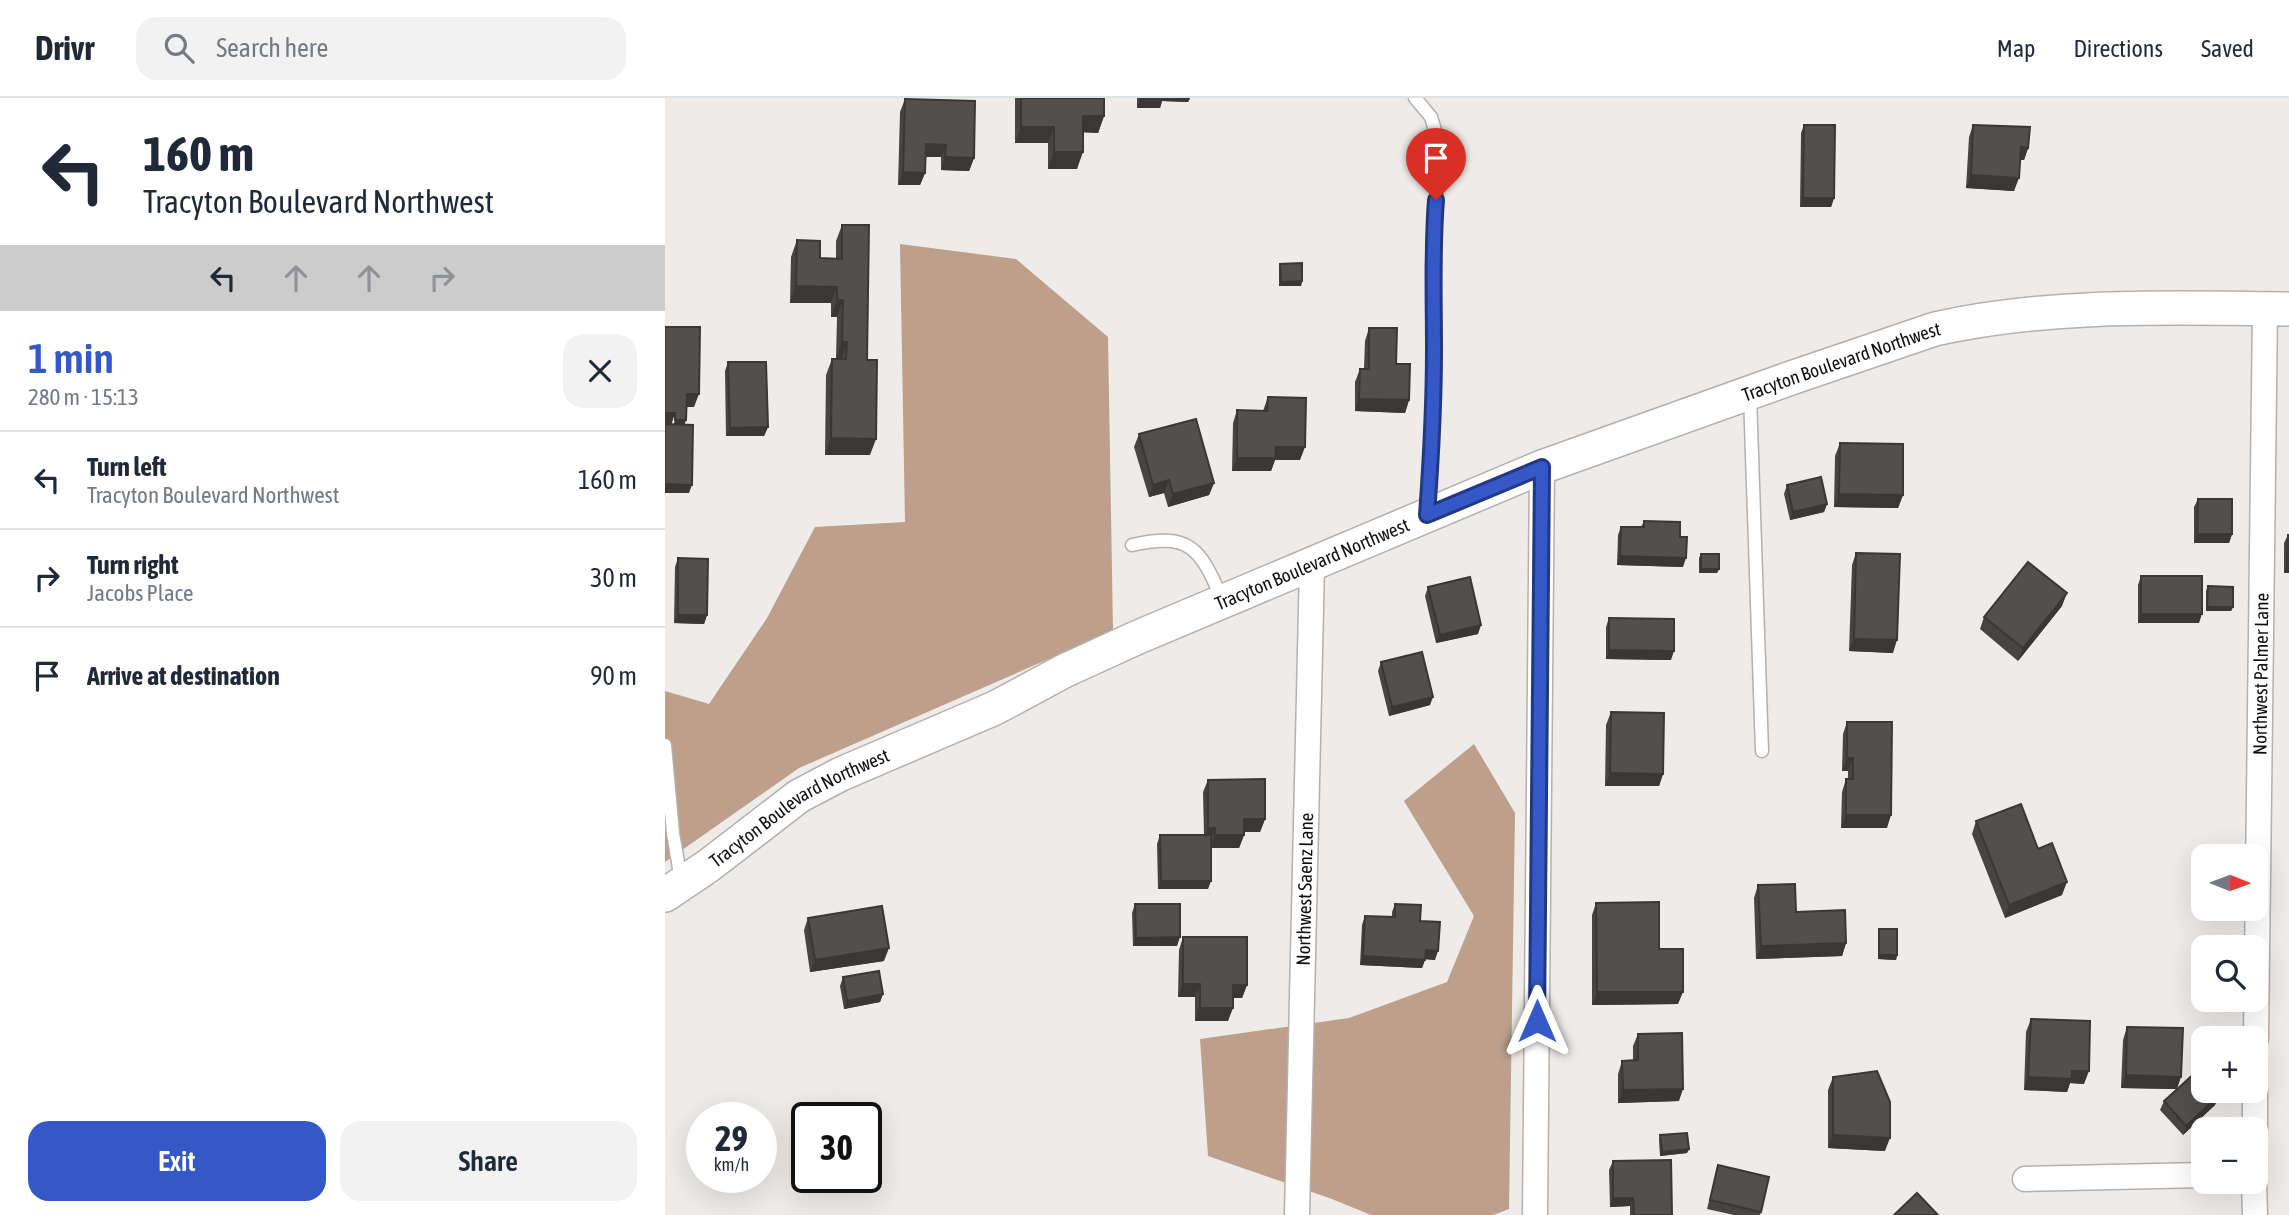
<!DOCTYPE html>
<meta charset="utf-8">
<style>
:root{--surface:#fff;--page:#f2f2f3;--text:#1f2937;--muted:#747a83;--line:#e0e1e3;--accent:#3458c8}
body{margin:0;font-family:"Asap Condensed",sans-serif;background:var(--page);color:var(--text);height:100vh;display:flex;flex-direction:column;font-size:26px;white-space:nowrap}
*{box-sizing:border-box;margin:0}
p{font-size:23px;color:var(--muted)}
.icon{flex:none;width:38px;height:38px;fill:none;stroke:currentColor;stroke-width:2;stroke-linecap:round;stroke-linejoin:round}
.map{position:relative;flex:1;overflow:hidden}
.drawer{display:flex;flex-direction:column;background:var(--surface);width:665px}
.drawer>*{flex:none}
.top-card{background:#fff;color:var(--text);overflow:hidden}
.needle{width:46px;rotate:91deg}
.tools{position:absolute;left:1526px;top:746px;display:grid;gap:14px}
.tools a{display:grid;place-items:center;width:77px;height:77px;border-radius:14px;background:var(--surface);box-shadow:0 7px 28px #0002;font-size:35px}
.speed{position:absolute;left:21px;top:1004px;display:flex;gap:14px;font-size:35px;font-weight:700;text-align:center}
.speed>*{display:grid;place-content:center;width:91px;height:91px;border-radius:50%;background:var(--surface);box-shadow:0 7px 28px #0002;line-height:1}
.speed small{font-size:18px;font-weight:400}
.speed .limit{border:4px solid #111;border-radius:10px;background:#fff;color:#111}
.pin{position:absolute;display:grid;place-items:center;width:60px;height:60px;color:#fff;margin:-72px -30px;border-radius:50% 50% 50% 0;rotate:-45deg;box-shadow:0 0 7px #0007}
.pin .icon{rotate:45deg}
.me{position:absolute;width:77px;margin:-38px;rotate:0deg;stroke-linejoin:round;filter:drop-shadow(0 0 5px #0008)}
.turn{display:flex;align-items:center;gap:24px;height:147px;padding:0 28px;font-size:32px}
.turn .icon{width:91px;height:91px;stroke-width:2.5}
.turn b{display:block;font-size:49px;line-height:60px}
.lanes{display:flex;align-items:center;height:66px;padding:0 28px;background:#0003;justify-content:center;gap:35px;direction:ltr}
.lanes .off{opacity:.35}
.round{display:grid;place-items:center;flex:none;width:74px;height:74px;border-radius:21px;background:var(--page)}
.head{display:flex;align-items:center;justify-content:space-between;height:119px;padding:0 28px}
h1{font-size:42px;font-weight:600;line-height:52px;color:var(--accent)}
.button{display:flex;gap:14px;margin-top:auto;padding:14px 28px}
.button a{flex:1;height:80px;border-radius:21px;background:var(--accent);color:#fff;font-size:28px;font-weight:600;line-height:80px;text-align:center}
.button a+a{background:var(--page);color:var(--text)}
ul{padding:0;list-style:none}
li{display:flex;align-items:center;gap:21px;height:98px;padding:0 28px;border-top:2px solid var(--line)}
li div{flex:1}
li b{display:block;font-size:26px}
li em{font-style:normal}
header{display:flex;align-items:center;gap:42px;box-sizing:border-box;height:98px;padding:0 35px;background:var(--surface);border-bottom:2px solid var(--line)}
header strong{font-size:33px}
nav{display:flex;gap:38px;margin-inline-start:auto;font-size:24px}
.search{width:490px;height:63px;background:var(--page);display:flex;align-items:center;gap:18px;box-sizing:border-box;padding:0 24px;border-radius:21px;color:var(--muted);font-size:26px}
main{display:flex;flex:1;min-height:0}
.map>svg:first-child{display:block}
.forest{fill:#bd9f8b}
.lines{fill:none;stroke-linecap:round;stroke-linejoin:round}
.lane-casing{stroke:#b4b0ad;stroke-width:15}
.street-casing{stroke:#b4b0ad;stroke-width:27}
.secondary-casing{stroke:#b4b0ad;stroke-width:36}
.lane{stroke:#fff;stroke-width:12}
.street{stroke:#fff;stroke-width:24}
.secondary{stroke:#fff;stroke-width:33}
.wall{fill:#474442}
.shaded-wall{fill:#3a3736}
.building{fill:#534f4d;stroke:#3a3736;stroke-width:2}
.route-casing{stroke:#223982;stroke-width:18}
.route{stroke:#3458c8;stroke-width:12}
.labels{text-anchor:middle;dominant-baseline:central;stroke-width:7;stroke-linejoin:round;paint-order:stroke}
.street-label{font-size:19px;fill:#12100f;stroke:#fcf8f5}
</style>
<header>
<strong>Drivr</strong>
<div class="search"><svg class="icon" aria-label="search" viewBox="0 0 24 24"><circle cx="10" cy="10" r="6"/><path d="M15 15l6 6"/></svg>Search here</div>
<nav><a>Map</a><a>Directions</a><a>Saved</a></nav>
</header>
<main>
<section class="drawer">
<div class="top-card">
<div class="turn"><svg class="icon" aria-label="left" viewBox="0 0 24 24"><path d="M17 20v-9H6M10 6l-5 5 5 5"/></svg><div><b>160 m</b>Tracyton Boulevard Northwest</div></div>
<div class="lanes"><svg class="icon" aria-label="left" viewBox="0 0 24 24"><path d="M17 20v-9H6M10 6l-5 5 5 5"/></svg><svg class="icon off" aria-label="ahead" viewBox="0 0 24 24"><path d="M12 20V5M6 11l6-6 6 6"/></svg><svg class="icon off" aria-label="ahead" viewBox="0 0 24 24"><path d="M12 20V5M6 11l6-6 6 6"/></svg><svg class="icon off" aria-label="right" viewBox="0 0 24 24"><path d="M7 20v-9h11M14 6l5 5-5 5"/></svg></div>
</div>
<div class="head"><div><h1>1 min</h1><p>280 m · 15:13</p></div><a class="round"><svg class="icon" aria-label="close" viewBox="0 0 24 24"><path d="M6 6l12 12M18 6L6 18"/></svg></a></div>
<ul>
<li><svg class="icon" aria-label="left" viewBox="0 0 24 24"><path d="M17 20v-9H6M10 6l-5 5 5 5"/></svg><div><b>Turn left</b><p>Tracyton Boulevard Northwest</p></div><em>160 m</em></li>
<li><svg class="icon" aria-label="right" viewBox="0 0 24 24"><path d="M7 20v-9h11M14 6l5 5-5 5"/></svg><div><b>Turn right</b><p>Jacobs Place</p></div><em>30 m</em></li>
<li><svg class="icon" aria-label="arrive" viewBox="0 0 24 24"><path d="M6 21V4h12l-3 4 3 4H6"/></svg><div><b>Arrive at destination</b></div><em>90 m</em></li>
</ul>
<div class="button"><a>Exit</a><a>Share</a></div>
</section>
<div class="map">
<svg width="1624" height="1117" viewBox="0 0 1624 1117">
<rect width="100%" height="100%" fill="#efebe8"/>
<path class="forest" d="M 235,146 L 351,161 L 443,239 L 448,533 L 134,670 L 0,764 L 0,593 L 44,606 L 102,520 L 150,429 L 240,424 Z
M 809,646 L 850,715 L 844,1111 L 828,1117 L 706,1117 L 667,1101 L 543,1058 L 535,941 L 684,920 L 782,884 L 809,818 L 739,703 Z"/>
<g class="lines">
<g class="lane-casing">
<path id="lane" d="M 750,0 L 766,19 L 773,42 L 773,75 L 767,168 L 769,252 L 767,341 L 763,413
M 1085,298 L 1097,653
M 467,447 C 525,434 535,450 557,501
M 0,647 L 8,735 L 16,782"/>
</g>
<g class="street-casing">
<g id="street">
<path id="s1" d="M 1591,940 L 1600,211"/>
<path d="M 1590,1031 L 1590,992"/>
<path d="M 1360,1081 L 1538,1077"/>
<path d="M 1589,1083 L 1590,1117"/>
<path id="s2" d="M 632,1117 L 647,467"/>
<path d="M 870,1117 L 877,369"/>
</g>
</g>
<g class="secondary-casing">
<g id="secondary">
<path id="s3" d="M 0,797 L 43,768 L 134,698 L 176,676 L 330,610 L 399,573 L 471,540 L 877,369 L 1126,280 L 1270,231 C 1387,205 1505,210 1624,211"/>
</g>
</g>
<use href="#lane" class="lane"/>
<use href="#street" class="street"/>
<use href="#secondary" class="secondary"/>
</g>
<path class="wall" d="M 350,0 L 439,0 L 439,18 L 433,35 L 418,34 L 412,71 L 383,71 L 383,45 L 350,45 Z
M 472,0 L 525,0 L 523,4 L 497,3 L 495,10 L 472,10 Z
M 240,1 L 309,60 L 304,73 L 276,72 L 276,59 L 260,59 L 260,75 L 255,87 L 233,87 L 235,14 Z
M 1139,27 L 1169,100 L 1166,109 L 1135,109 L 1136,35 Z
M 1308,27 L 1363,50 L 1359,62 L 1355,62 L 1349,93 L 1301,90 L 1304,39 Z
M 177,127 L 202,262 L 205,357 L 160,357 L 161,277 L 167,261 L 171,261 L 172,219 L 166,219 L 166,205 L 125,205 L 126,159 L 132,142 L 155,160 L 171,160 L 171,143 Z
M 615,166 L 637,183 L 636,188 L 614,188 L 614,170 Z
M 704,230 L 744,302 L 740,315 L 690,313 L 690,284 L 695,271 L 699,271 L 700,243 Z
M 63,264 L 103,329 L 99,338 L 61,338 L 60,273 Z
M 603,299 L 635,362 L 610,362 L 606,373 L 567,373 L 568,325 L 572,312 L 598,313 Z
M 474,336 L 549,385 L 544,397 L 503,409 L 499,395 L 484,399 L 469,349 Z
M 1175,345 L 1238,397 L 1233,410 L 1169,409 L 1170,358 Z
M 1122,387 L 1162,406 L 1159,414 L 1125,422 L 1119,396 Z
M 1533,401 L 1567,436 L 1564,445 L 1529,445 L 1529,409 Z
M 979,423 L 1018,469 L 952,467 L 953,437 L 956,429 L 976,429 Z
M 1623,437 L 1624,437 L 1624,475 L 1619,475 L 1619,445 Z
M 1191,455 L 1228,555 L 1184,553 L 1187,467 Z
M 1036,456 L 1054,471 L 1052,475 L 1034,475 L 1034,460 Z
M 13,460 L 42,517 L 39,526 L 9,525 L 10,469 Z
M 1476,478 L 1534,525 L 1473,525 L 1473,487 Z
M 1543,488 L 1568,509 L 1566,513 L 1541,513 L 1541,493 Z
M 763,489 L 813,536 L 771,545 L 760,498 Z
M 1397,508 L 1353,563 L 1315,531 L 1319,519 Z
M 944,520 L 1006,562 L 941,561 L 941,529 Z
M 716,564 L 765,607 L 724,618 L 713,573 Z
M 946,614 L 998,676 L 994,688 L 940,688 L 941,627 Z
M 1182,624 L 1222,730 L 1176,730 L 1177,694 L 1181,681 L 1183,681 L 1183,673 L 1177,673 L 1178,636 Z
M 543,682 L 600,721 L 595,734 L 579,734 L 579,737 L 574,750 L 546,750 L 543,791 L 493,791 L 492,746 L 495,737 L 539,737 L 538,694 Z
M 1311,723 L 1373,751 L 1397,797 L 1340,820 L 1307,736 Z
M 1093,787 L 1131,814 L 1181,845 L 1177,858 L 1091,861 L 1089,800 Z
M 931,805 L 994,851 L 1013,906 L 927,907 L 927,817 Z
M 470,806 L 512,848 L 468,848 L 467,815 Z
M 730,806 L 755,823 L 770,862 L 760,861 L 757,870 L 695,867 L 697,827 L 700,818 L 727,819 L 727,814 Z
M 143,820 L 219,863 L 145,874 L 139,832 Z
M 1214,831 L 1232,857 L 1231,862 L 1213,861 L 1213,836 Z
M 518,839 L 582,887 L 577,900 L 568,900 L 563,923 L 530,923 L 530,899 L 513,899 L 514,852 Z
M 178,879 L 218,896 L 215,904 L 179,911 L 175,888 Z
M 1366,921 L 1419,986 L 1405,985 L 1402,994 L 1359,992 L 1361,934 Z
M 1462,929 L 1512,991 L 1553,998 L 1550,1007 L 1518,1037 L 1495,1012 L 1499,1003 L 1512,991 L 1456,990 L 1458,942 Z
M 973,936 L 1014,1003 L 953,1005 L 953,976 L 957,963 L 968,962 L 968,948 Z
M 1168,979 L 1220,1053 L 1163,1050 L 1163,992 Z
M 995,1037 L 1024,1051 L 1022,1055 L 995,1058 L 994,1042 Z
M 948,1063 L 1007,1117 L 965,1117 L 965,1108 L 945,1109 L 944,1072 Z
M 1053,1067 L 1096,1114 L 1095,1117 L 1069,1117 L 1042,1111 Z"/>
<path class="shaded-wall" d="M 475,0 L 525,0 L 523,4 L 497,3 L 495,10 L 472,10 Z
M 418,18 L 439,18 L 433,35 L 412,34 Z
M 356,29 L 389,29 L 383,45 L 350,45 Z
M 261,46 L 281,47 L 276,59 L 256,59 Z
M 1356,49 L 1363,50 L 1359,62 L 1351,62 Z
M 389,54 L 418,54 L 412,71 L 383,71 Z
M 280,59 L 309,60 L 304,73 L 276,72 Z
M 238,74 L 260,75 L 255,87 L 233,87 Z
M 1306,77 L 1354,80 L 1349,93 L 1301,90 Z
M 1138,100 L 1169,100 L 1166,109 L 1135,109 Z
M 637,183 L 636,188 L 614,188 L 616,184 Z
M 131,188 L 172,189 L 166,205 L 125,205 Z
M 172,202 L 178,202 L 172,219 L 166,219 Z
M 177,244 L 182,244 L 176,261 L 171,261 Z
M 22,296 L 34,296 L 29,309 L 17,309 Z
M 694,301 L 744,302 L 740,315 L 690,313 Z
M 0,315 L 10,315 L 6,328 L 0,328 Z
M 10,322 L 21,322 L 17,335 L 6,335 Z
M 103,329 L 99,338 L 61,338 L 65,330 Z
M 166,340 L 211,341 L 205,357 L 160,357 Z
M 611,349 L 640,349 L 635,362 L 610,362 L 606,373 L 567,373 L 572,360 Z
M 504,382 L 499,395 L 484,399 L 488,387 Z
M 549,385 L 544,397 L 503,409 L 508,396 Z
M 0,386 L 27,387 L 24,395 L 0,395 Z
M 1174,396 L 1238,397 L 1233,410 L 1169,409 Z
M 1162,406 L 1159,414 L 1125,422 L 1128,414 Z
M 1532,436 L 1567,436 L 1564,445 L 1529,445 Z
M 955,458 L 1021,460 L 1018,469 L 952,467 Z
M 1622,466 L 1624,466 L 1624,475 L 1619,475 Z
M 1036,471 L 1054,471 L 1052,475 L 1034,475 Z
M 1402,495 L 1397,508 L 1353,563 L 1358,550 Z
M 1542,509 L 1568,509 L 1566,513 L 1541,513 Z
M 1476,516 L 1537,516 L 1534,525 L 1473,525 Z
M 13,517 L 42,517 L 39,526 L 9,525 Z
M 816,527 L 813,536 L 771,545 L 775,537 Z
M 1189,541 L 1232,542 L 1228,555 L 1184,553 Z
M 944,552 L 1009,553 L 1006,562 L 941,561 Z
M 768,599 L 765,607 L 724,618 L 727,609 Z
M 1182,660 L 1188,660 L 1183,673 L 1177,673 Z
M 945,675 L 998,676 L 994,688 L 940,688 Z
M 1181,717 L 1226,717 L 1222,730 L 1176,730 Z
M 579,721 L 600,721 L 595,734 L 574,734 Z
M 543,730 L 550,730 L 545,743 L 539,743 Z
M 550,737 L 579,737 L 574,750 L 545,750 Z
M 496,783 L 546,783 L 543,791 L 493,791 Z
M 1402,784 L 1397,797 L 1340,820 L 1344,807 Z
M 515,839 L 512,848 L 468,848 L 471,840 Z
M 1181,845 L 1177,858 L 1091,861 L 1096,848 Z
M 224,850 L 219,863 L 145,874 L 150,862 Z
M 761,852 L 773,853 L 770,862 L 758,861 Z
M 1214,857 L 1232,857 L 1231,862 L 1213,861 Z
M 698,858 L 760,862 L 757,870 L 695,867 Z
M 518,886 L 535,886 L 530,899 L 513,899 Z
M 568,887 L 582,887 L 577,900 L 563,900 Z
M 932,894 L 1018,894 L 1013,906 L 927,907 Z
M 218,896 L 215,904 L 179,911 L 182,903 Z
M 535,910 L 568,910 L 563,923 L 530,923 Z
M 1407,973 L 1424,973 L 1419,986 L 1405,985 L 1402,994 L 1359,992 L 1363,979 Z
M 1461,977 L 1516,979 L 1512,991 L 1456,990 Z
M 1018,991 L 1014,1003 L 953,1005 L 958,992 Z
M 1553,998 L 1550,1007 L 1518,1037 L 1521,1028 Z
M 1168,1037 L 1225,1040 L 1220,1053 L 1163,1050 Z
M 1024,1051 L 1022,1055 L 995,1058 L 997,1054 Z
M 948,1100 L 968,1100 L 965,1108 L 945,1109 Z"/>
<path class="building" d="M 356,0 L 439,0 L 439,18 L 418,18 L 418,54 L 389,54 L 389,29 L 356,29 Z
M 240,1 L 310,3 L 309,60 L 280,59 L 281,47 L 261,46 L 260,75 L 238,74 Z
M 1139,27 L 1170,27 L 1169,100 L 1138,100 Z
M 1308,27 L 1365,29 L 1363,50 L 1356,49 L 1354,80 L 1306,77 Z
M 177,127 L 204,127 L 202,262 L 212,262 L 211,341 L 166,340 L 167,261 L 181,261 L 182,244 L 177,244 L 178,202 L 172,202 L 172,189 L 131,188 L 132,142 L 155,143 L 155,160 L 177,161 Z
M 637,165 L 637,183 L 616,184 L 615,166 Z
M 0,229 L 35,229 L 34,296 L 22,296 L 21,322 L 10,322 L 10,315 L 0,315 Z
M 704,230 L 732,230 L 731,266 L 745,266 L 744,302 L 694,301 L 695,271 L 704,271 Z
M 63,264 L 101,264 L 103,329 L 65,330 Z
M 603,299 L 641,300 L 640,349 L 611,349 L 610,360 L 572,360 L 572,312 L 602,313 Z
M 531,321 L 549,385 L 508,396 L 504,382 L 488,387 L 474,336 Z
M 0,326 L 28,327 L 27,387 L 0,386 Z
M 1175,345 L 1238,346 L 1238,397 L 1174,396 Z
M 1156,379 L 1162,406 L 1128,414 L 1122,387 Z
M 1533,401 L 1567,401 L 1567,436 L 1532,436 Z
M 979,423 L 1015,424 L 1015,439 L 1022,439 L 1021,460 L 955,458 L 956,429 L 979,429 Z
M 1623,437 L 1624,437 L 1624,466 L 1622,466 Z
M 1191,455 L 1235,456 L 1232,542 L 1189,541 Z
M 1036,456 L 1054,456 L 1054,471 L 1036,471 Z
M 13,460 L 43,461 L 42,517 L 13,517 Z
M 1363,464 L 1402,495 L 1358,550 L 1319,519 Z
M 1476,478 L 1537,478 L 1537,516 L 1476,516 Z
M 805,479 L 816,527 L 775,537 L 763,489 Z
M 1543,488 L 1568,489 L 1568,509 L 1542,509 Z
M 944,520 L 1009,521 L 1009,553 L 944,552 Z
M 757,554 L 768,599 L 727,609 L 716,564 Z
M 946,614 L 999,615 L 998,676 L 945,675 Z
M 1182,624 L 1227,624 L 1226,717 L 1181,717 L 1181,681 L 1188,681 L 1188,660 L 1182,660 Z
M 600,681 L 600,721 L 579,721 L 579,737 L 550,737 L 550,730 L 543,730 L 543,682 Z
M 1356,706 L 1373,751 L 1387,745 L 1402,784 L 1344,807 L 1311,723 Z
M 495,737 L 546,737 L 546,783 L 496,783 Z
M 1130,786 L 1131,814 L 1180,812 L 1181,845 L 1096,848 L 1093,787 Z
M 994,804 L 994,851 L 1018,851 L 1018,894 L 932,894 L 931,805 Z
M 470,806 L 515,806 L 515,839 L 471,840 Z
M 730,806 L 756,807 L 755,823 L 775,824 L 773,853 L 761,852 L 760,862 L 698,858 L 700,818 L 730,819 Z
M 217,808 L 224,850 L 150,862 L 143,820 Z
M 1214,831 L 1232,831 L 1232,857 L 1214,857 Z
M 518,839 L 582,839 L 582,887 L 568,887 L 568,910 L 535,910 L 535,886 L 518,886 Z
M 214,873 L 218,896 L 182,903 L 178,879 Z
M 1366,921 L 1425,923 L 1424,973 L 1407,973 L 1407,981 L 1363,979 Z
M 1462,929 L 1518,930 L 1516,979 L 1461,977 Z
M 1017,935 L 1018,991 L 958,992 L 957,963 L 973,962 L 973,936 Z
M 1212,973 L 1225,1004 L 1225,1040 L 1168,1037 L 1168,979 Z
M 1531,974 L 1538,982 L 1538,992 L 1548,992 L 1553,998 L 1521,1028 L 1499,1003 Z
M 1022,1035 L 1024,1051 L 997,1054 L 995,1037 Z
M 1006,1062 L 1007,1117 L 969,1117 L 968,1100 L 948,1100 L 948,1063 Z
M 1053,1067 L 1104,1079 L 1096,1114 L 1045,1102 Z
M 1252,1095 L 1273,1117 L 1229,1117 Z"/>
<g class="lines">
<g class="route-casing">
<path id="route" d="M 771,102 C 767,152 769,201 769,251 C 769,307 766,362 762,417 L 877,369 L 872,923"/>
</g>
<use href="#route" class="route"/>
</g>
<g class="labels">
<g class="street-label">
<text stroke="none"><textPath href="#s3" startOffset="1297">Tracyton Boulevard Northwest</textPath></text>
<text stroke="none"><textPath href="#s3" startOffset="730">Tracyton Boulevard Northwest</textPath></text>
<text stroke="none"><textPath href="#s1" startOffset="364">Northwest Palmer Lane</textPath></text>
<text stroke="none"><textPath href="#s3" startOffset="161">Tracyton Boulevard Northwest</textPath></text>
<text stroke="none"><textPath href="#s2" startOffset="326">Northwest Saenz Lane</textPath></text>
</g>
</g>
</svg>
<div class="tools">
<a><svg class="needle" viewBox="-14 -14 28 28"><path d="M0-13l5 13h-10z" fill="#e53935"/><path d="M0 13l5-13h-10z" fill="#747a83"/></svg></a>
<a><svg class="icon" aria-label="search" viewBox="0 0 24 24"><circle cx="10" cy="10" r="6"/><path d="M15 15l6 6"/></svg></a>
<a>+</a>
<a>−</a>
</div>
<div class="speed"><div>29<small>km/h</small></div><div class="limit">30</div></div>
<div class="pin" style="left:771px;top:102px;background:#d93025"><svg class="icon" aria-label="arrive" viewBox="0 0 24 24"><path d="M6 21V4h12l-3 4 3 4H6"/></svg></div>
<svg class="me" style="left:872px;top:923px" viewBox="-20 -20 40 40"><path d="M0-17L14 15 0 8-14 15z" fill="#3458c8" stroke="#fff" stroke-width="4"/></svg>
</div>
</main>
